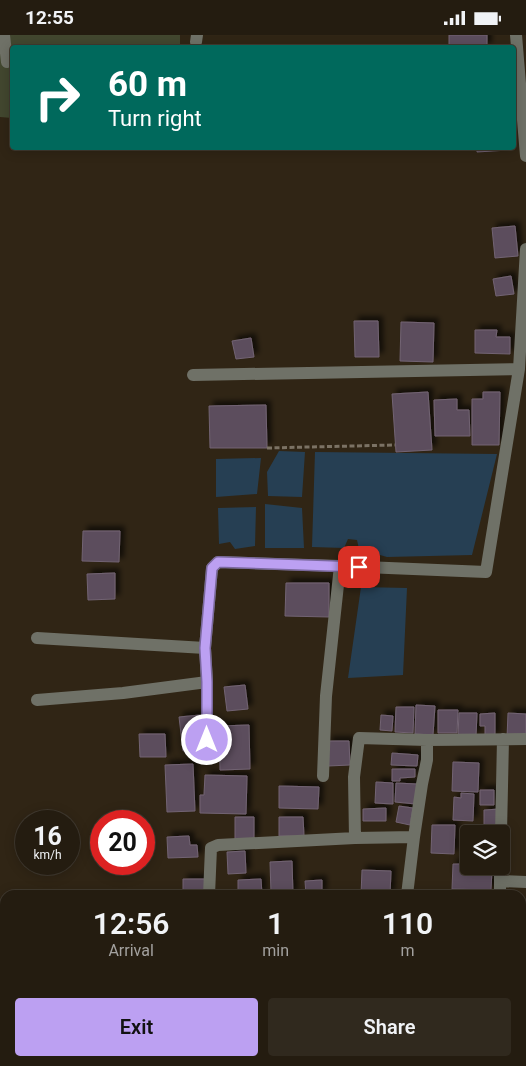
<!DOCTYPE html>
<style>
:root{--surface:#241c10;--page:#30291e;--text:#f1f3f6;--muted:#a3a19f;--line:#413a30;--accent:#bca0f2}
body{margin:0;font-family:Roboto,sans-serif;background:var(--page);color:var(--text);height:100vh;display:flex;flex-direction:column;font-size:19px;white-space:nowrap}
*{box-sizing:border-box;margin:0}
p{font-size:16px;color:var(--muted)}
.icon{flex:none;width:28px;height:28px;fill:none;stroke:currentColor;stroke-width:2;stroke-linecap:round;stroke-linejoin:round}
.map{position:relative;flex:1;overflow:hidden}
.sheet{position:absolute;left:0px;top:855px;width:526px;height:176px;display:flex;flex-direction:column;background:var(--surface);border-radius:15px 15px 0 0;box-shadow:0 2px 12px #0003,0 0 0 1px var(--line)}
.sheet>*{flex:none}
.guide{position:absolute;left:10px;top:10px;width:506px;height:105px;border-radius:5px;box-shadow:0 2px 12px #0003,0 0 0 1px var(--line);background:#00695c;color:#fff;overflow:hidden}
.fabs{position:absolute;left:460px;top:790px;display:grid;gap:10px}
.fabs a{display:grid;place-items:center;width:50px;height:50px;border-radius:5px;background:var(--surface);box-shadow:0 2px 12px #0003,0 0 0 1px var(--line);font-size:25px}
.speed{position:absolute;left:15px;top:775px;display:flex;gap:10px;font-size:25px;font-weight:700;text-align:center}
.speed>*{display:grid;place-content:center;width:65px;height:65px;border-radius:50%;background:var(--surface);box-shadow:0 2px 12px #0003,0 0 0 1px var(--line);line-height:1}
.speed small{font-size:12px;font-weight:400}
.speed .limit{border:8px solid #d22;background:#fff;color:#111}
.pin{position:absolute;display:grid;place-items:center;width:42px;height:42px;color:#fff;margin:-21px;border-radius:10px;box-shadow:0 2px 8px #0006}
.me{position:absolute;width:55px;margin:-28px;rotate:0deg;stroke-linejoin:round;filter:drop-shadow(0 0 4px #0008)}
.turn{display:flex;align-items:center;gap:18px;height:105px;padding:0 15px;font-size:22px}
.turn .icon{width:65px;height:65px;stroke-width:2.5}
.turn b{display:block;font-size:35px;line-height:42px}
.eta{display:flex;justify-content:space-evenly;align-items:center;height:85px;text-align:center}
.eta b{font-size:30px;font-weight:600;line-height:35px}
.primary-button{display:flex;gap:10px;margin-top:auto;padding:10px 15px}
.primary-button a{flex:1;height:58px;border-radius:5px;background:var(--accent);color:#111;font-size:20px;font-weight:600;line-height:58px;text-align:center}
.primary-button a+a{background:var(--page);color:var(--text)}
.status{display:flex;justify-content:space-between;align-items:center;height:35px;padding:0 25px;background:var(--surface);direction:ltr}
.status svg{height:14px;fill:currentColor}
.map>svg:first-child{display:block}
.green{fill:#42472f}
.water{fill:#263f53}
.building{fill:#5c4e5d;stroke:#726373;filter:url(#shadow)}
.lines{fill:none;stroke-linecap:round;stroke-linejoin:round}
.path{stroke:#7b7264;stroke-width:3;stroke-dasharray:5 2.5;stroke-linecap:butt}
.minor{stroke:#6f7167;stroke-width:12}
.route-casing{stroke:#7a689d;stroke-width:12}
.route{stroke:#bca0f2;stroke-width:9}
</style>
<div class="status"><b>12:55</b><svg viewBox="0 0 49 12"><path d="M0 12V9h3v3zM5 12V6h3v6zM10 12V3h3v9zM15 12V0h3v12zM26 1h20v11H26zM47 4h2v5h-2z"/></svg></div>
<div class="map">
<svg width="526" height="1031" viewBox="0 0 526 1031">
<defs>
<filter id="shadow"><feDropShadow dx="4.5" dy="-4.5" stdDeviation="2.5" flood-color="#0009"/></filter>
</defs>
<rect width="100%" height="100%" fill="#302515"/>
<path class="green" d="M 0,0 L 180,0 L 180,12 L 12,12 L 12,83 L 0,82 Z"/>
<path class="water" d="M 279,416 L 305,417 L 302,462 L 268,461 L 267,437 Z
M 315,417 L 497,419 L 472,520 L 387,522 L 359,514 L 357,505 L 348,504 L 344,513 L 312,512 Z
M 261,423 L 257,459 L 216,462 L 216,424 Z
M 265,469 L 302,473 L 304,513 L 265,513 Z
M 256,472 L 255,511 L 235,514 L 230,507 L 219,509 L 218,473 Z
M 361,552 L 407,553 L 403,640 L 348,643 Z"/>
<path class="building" d="M 449,0 L 487,0 L 487,12 L 449,12 Z
M 477,112 L 508,112 L 508,115 L 477,117 Z
M 515,191 L 518,221 L 495,223 L 492,193 Z
M 511,241 L 514,259 L 496,261 L 493,244 Z
M 354,286 L 378,286 L 379,322 L 355,322 Z
M 401,287 L 434,288 L 433,327 L 400,326 Z
M 475,295 L 497,295 L 496,302 L 510,302 L 510,319 L 475,318 Z
M 251,303 L 254,322 L 236,324 L 232,306 Z
M 428,357 L 432,415 L 396,417 L 392,359 Z
M 483,357 L 500,357 L 499,410 L 472,410 L 472,364 L 483,364 Z
M 457,364 L 457,375 L 469,375 L 470,401 L 435,401 L 434,365 Z
M 266,370 L 267,413 L 210,413 L 209,371 Z
M 83,496 L 120,496 L 119,527 L 82,526 Z
M 115,538 L 115,564 L 88,565 L 87,539 Z
M 286,548 L 329,548 L 329,582 L 285,581 Z
M 245,650 L 248,674 L 227,676 L 224,652 Z
M 416,670 L 435,671 L 433,700 L 415,699 Z
M 396,672 L 414,672 L 413,698 L 395,697 Z
M 438,675 L 458,675 L 457,698 L 438,698 Z
M 459,678 L 477,678 L 476,701 L 458,701 Z
M 495,678 L 495,702 L 485,702 L 485,691 L 480,691 L 480,679 Z
M 508,678 L 526,679 L 526,703 L 507,703 Z
M 200,680 L 203,714 L 183,716 L 179,682 Z
M 381,680 L 393,681 L 392,696 L 380,695 Z
M 249,690 L 250,734 L 220,735 L 219,691 Z
M 139,699 L 165,699 L 166,722 L 140,722 Z
M 328,706 L 349,706 L 350,730 L 328,731 Z
M 392,718 L 418,720 L 417,731 L 391,730 Z
M 453,727 L 479,728 L 478,757 L 452,756 Z
M 193,729 L 195,776 L 167,777 L 165,730 Z
M 392,734 L 415,734 L 415,742 L 400,743 L 400,746 L 392,746 Z
M 205,740 L 247,741 L 246,779 L 200,778 L 200,760 L 204,760 Z
M 376,747 L 393,748 L 393,769 L 375,768 Z
M 396,748 L 417,749 L 416,769 L 395,767 Z
M 279,751 L 319,752 L 318,774 L 279,773 Z
M 480,755 L 494,755 L 494,770 L 480,770 Z
M 461,758 L 474,759 L 473,786 L 453,785 L 454,762 L 461,763 Z
M 399,771 L 413,773 L 410,790 L 396,787 Z
M 386,773 L 386,786 L 363,786 L 363,774 Z
M 500,774 L 500,793 L 484,794 L 484,775 Z
M 235,782 L 254,782 L 254,805 L 235,805 Z
M 279,782 L 303,782 L 304,801 L 279,801 Z
M 432,790 L 455,790 L 454,819 L 431,818 Z
M 189,801 L 190,810 L 197,810 L 198,822 L 168,823 L 167,802 Z
M 245,816 L 246,838 L 228,839 L 227,817 Z
M 292,826 L 293,860 L 279,860 L 279,857 L 271,858 L 270,827 Z
M 453,829 L 469,829 L 469,831 L 482,831 L 482,834 L 492,834 L 491,855 L 452,854 Z
M 362,835 L 391,836 L 390,860 L 361,860 Z
M 183,844 L 205,844 L 205,860 L 183,860 Z
M 261,844 L 262,860 L 238,860 L 238,845 Z
M 322,845 L 322,860 L 306,860 L 305,846 Z
M 521,964 L 526,964 L 526,1007 L 521,1007 Z
M 444,1026 L 484,1026 L 444,1029 Z"/>
<g class="lines">
<path class="path" d="M 267,413 L 395,410"/>
<path class="minor" d="M 4,0 L 7,27
M 516,0 L 526,121
M 196,7 L 197,0
M 193,340 L 519,334
M 37,603 L 205,613
M 37,665 L 123,658 L 207,647
M 207,724 L 207,647 L 205,613 L 212,533 L 218,527 L 340,531 L 486,537 L 519,334 L 526,214
M 323,741 L 326,661 L 340,531
M 501,799 L 503,704
M 355,803 L 354,742 L 359,703 L 427,705 L 526,704
M 500,846 L 526,847
M 209,860 L 211,813 L 218,810 L 355,803 L 414,802 L 422,749 L 427,725 L 427,705
M 407,860 L 414,802
M 500,860 L 500,831
M 175,1026 L 182,1026
M 499,1028 L 526,1029"/>
</g>
<g class="lines">
<g class="route-casing">
<path id="route" d="M 207,705 L 207,647 L 205,613 L 212,533 L 218,527 L 359,532"/>
</g>
<use href="#route" class="route"/>
</g>
</svg>
<div class="fabs">
<a><svg class="icon" aria-label="layers" viewBox="0 0 24 24"><path d="M12 4l9 5-9 5-9-5zM3 14l9 5 9-5"/></svg></a>
</div>
<div class="speed"><div>16<small>km/h</small></div><div class="limit">20</div></div>
<div class="pin" style="left:359px;top:532px;background:#d93025"><svg class="icon" aria-label="arrive" viewBox="0 0 24 24"><path d="M6 21V4h12l-3 4 3 4H6"/></svg></div>
<svg class="me" style="left:207px;top:705px" viewBox="-20 -20 40 40"><circle r="17" fill="#bca0f2" stroke="#fff" stroke-width="3"/><path d="M0-11L8 9 0 5-8 9z" fill="#fff"/></svg>
<div class="guide">
<div class="turn"><svg class="icon" aria-label="right" viewBox="0 0 24 24"><path d="M7 20v-9h11M14 6l5 5-5 5"/></svg><div><b>60 m</b>Turn right</div></div>
</div>
<section class="sheet">
<div class="eta">
<div><b>12:56</b><p>Arrival</p></div>
<div><b>1</b><p>min</p></div>
<div><b>110</b><p>m</p></div>
</div>
<div class="primary-button"><a>Exit</a><a>Share</a></div>
</section>
</div>
